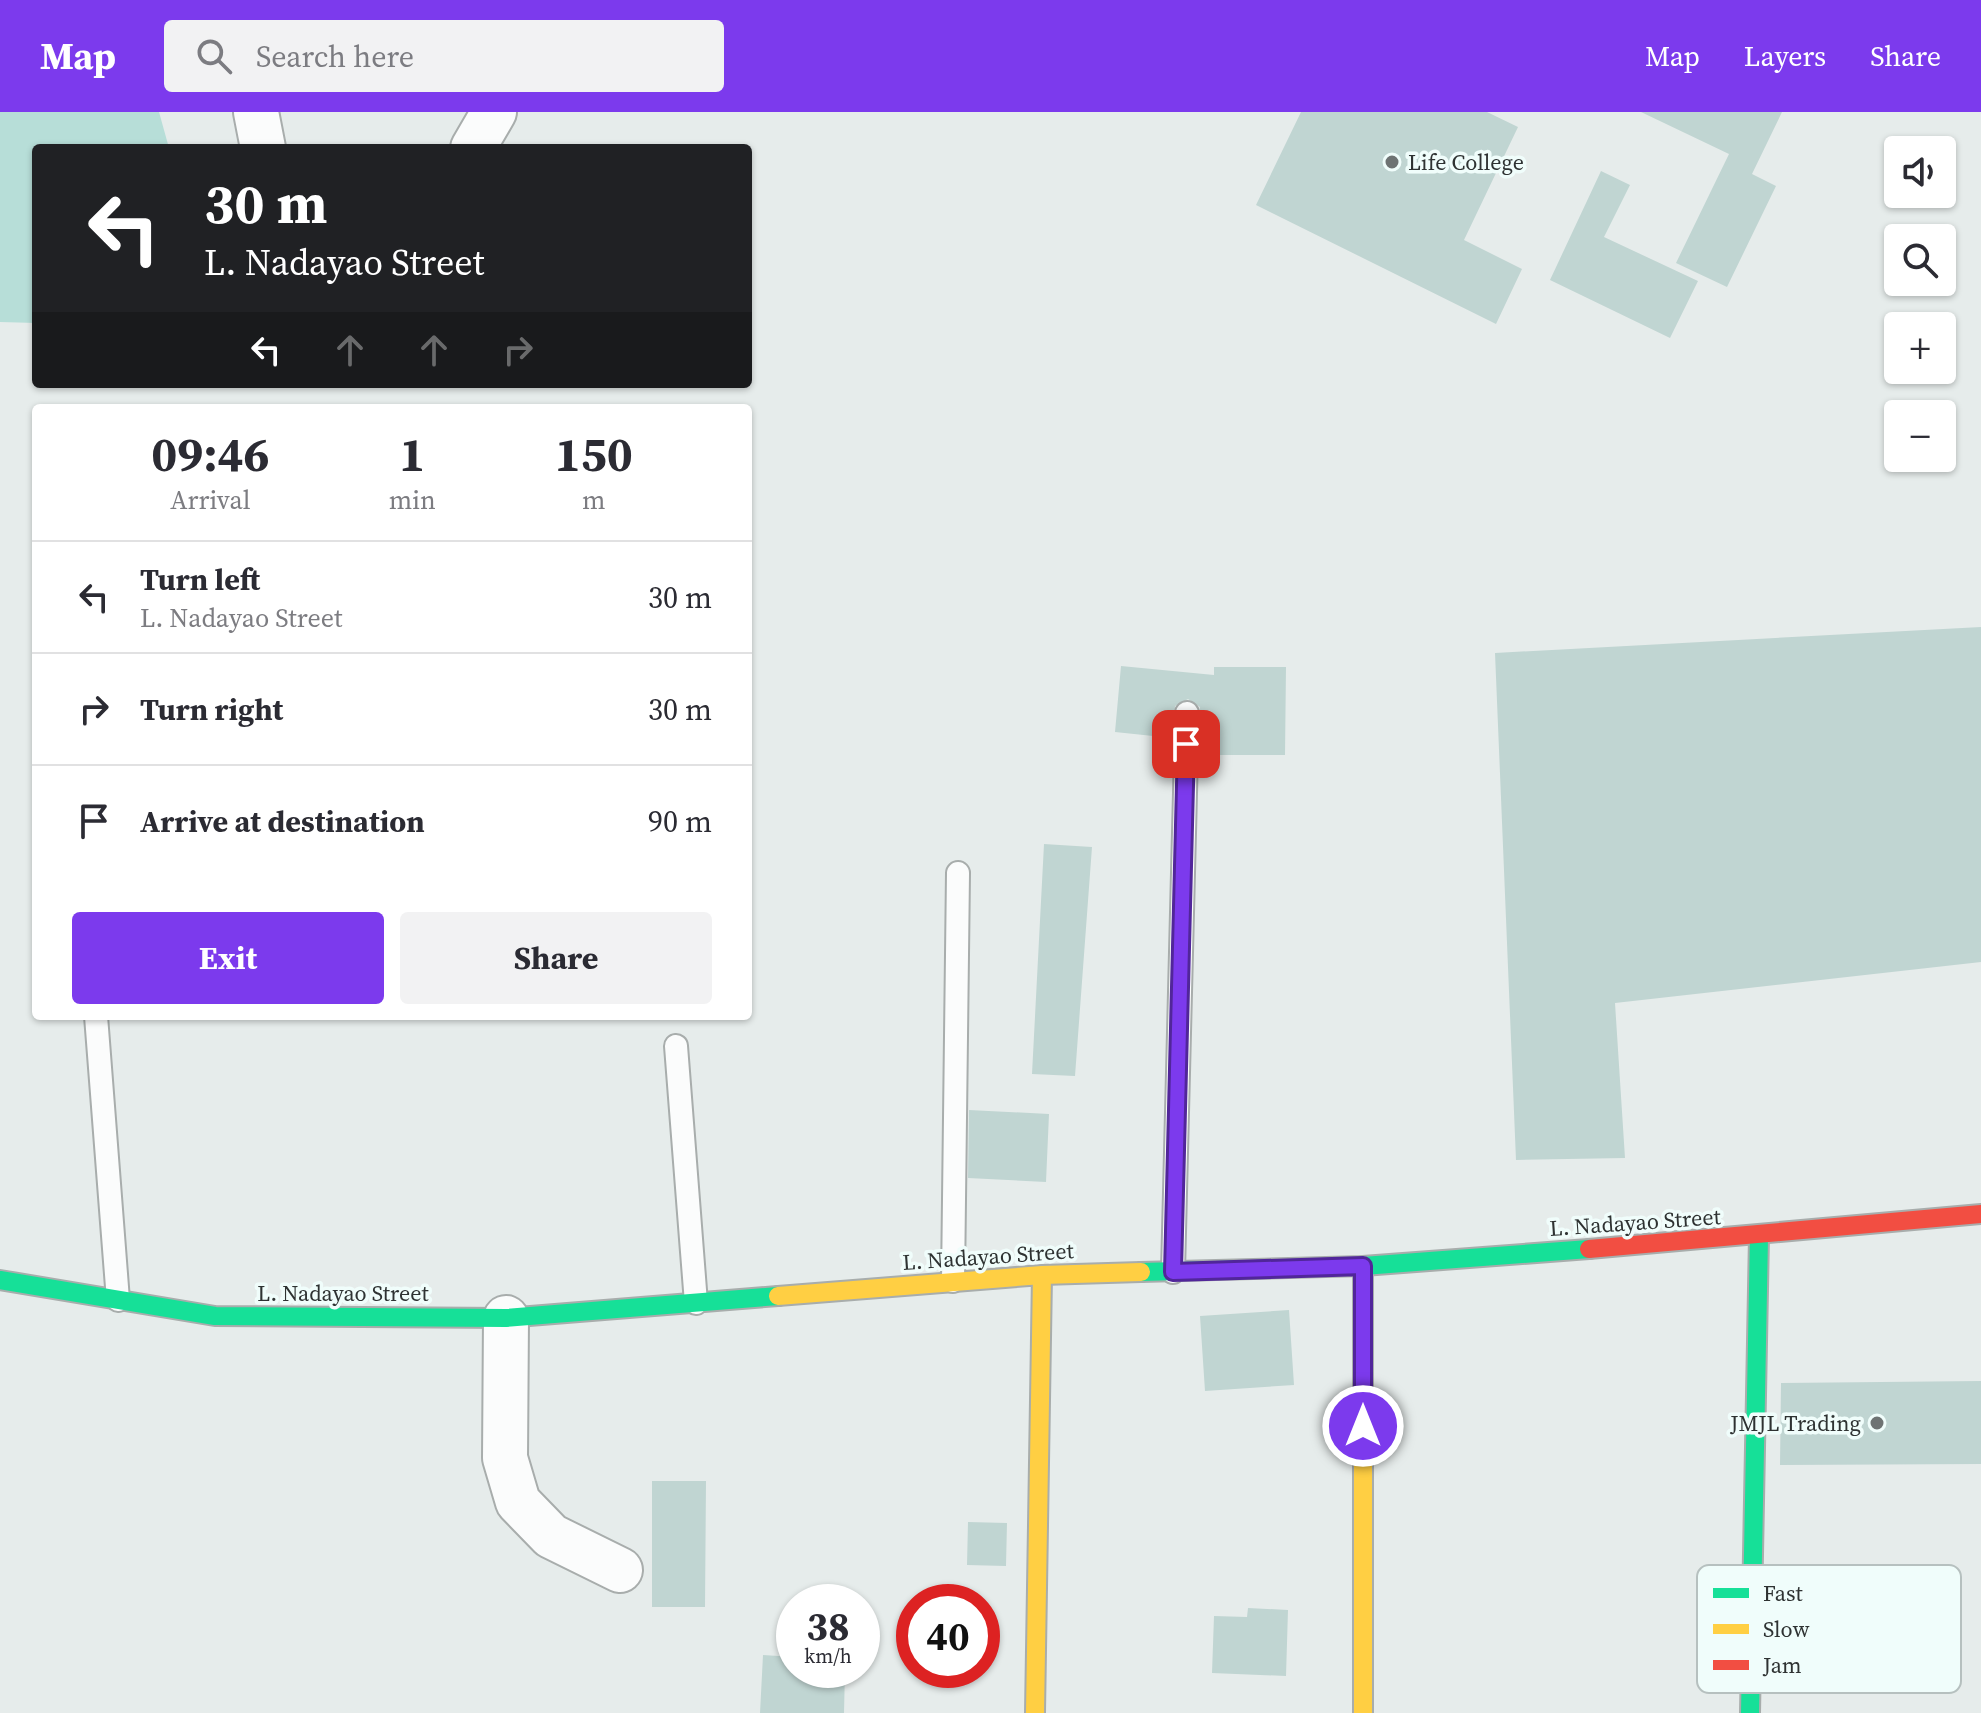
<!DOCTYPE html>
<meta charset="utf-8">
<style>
:root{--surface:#fff;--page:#f2f2f3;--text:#2b2b33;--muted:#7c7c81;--line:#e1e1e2;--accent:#7c3aed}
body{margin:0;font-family:"Source Serif 4",serif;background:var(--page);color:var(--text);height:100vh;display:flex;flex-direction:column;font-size:30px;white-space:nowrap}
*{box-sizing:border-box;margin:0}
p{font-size:26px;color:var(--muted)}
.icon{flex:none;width:44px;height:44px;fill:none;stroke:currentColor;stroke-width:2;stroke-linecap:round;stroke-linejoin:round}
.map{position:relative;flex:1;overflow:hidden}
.side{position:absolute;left:32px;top:292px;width:720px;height:616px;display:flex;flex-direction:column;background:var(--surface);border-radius:8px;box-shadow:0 2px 6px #0004}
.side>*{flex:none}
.top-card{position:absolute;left:32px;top:32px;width:720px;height:244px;border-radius:8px;box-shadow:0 2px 6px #0004;background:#202124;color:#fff;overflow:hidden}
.controls{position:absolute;left:1884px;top:24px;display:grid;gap:16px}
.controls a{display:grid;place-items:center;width:72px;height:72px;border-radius:8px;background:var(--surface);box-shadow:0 2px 6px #0004;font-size:40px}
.speed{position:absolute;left:776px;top:1472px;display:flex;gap:16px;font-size:40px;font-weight:700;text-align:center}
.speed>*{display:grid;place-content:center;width:104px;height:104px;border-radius:50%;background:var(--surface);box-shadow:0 2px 6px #0004;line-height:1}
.speed small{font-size:20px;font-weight:400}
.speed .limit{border:12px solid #d22;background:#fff;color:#111}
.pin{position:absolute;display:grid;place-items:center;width:68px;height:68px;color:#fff;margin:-34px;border-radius:16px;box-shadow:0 4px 12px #0006}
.me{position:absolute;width:88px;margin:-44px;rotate:0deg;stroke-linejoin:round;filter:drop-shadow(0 0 6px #0008)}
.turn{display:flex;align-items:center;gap:28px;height:168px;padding:0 40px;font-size:36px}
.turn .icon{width:104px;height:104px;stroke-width:2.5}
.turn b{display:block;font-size:56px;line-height:68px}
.lanes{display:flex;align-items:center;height:76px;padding:0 40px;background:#0003;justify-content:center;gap:40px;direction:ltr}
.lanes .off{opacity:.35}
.eta{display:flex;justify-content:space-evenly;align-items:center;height:136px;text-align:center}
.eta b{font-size:48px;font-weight:700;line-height:56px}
.button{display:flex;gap:16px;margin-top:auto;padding:16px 40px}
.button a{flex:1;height:92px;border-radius:8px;background:var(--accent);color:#fff;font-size:32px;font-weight:700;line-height:92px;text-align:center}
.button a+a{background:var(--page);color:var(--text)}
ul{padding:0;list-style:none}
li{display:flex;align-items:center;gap:24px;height:112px;padding:0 40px;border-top:2px solid var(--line)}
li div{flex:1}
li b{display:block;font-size:30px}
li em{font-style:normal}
header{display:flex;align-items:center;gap:48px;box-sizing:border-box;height:112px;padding:0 40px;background:var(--accent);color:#fff}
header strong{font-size:38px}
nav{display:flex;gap:44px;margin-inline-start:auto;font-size:28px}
.search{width:560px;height:72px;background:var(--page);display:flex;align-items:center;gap:20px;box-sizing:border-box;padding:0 28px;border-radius:8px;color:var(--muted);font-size:30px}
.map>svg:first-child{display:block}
.green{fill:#b7ded8}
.building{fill:#c0d5d2}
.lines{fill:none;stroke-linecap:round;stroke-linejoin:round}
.lane-casing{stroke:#a8adac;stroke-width:26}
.street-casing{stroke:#a8adac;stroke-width:48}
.fast-casing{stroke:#a8adac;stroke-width:22}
.slow-casing{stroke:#a8adac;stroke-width:22}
.jam-casing{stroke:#a8adac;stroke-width:22}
.lane{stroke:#fbfcfc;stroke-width:22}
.street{stroke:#fbfcfc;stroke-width:44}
.fast{stroke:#16e098;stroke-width:18}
.slow{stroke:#ffcf43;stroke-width:18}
.jam{stroke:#f24e42;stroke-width:18}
.route-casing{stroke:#51269a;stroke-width:20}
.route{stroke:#7c3aed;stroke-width:14}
.poi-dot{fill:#6e7373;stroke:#f0fdfb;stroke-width:3}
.labels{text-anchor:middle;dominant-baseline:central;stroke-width:7;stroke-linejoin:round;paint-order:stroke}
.poi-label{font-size:22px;fill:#2e3232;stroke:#f0fdfb;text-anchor:start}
.street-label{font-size:22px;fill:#2e3232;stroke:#f0fdfb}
.key{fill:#f0fdfb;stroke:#b6c0bf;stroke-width:2}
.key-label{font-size:22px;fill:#2e3232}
</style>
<header>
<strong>Map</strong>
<div class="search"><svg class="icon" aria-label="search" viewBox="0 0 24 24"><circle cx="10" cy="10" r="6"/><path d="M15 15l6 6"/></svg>Search here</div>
<nav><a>Map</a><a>Layers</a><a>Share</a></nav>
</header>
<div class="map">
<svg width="1981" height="1601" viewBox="0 0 1981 1601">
<rect width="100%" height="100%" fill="#e6eceb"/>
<path class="green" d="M 0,0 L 159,0 L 169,36 L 36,36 L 36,211 L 0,210 Z"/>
<path class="building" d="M 1301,0 L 1487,0 L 1518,15 L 1464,128 L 1522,157 L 1496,212 L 1256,93 Z
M 1641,0 L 1782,0 L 1752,62 L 1776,74 L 1727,175 L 1676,151 L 1729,42 Z
M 1601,59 L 1630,73 L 1604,125 L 1698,169 L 1670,226 L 1550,168 Z
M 1981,515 L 1981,850 L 1615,891 L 1625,1046 L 1516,1048 L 1495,541 Z
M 1121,554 L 1214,563 L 1214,555 L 1286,555 L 1285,643 L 1213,643 L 1213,630 L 1200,628 L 1200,595 L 1188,587 L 1175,594 L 1172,626 L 1115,620 Z
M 1044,732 L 1092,735 L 1075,964 L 1032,962 Z
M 969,998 L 1049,1002 L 1046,1070 L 968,1066 Z
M 1289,1198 L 1294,1273 L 1205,1279 L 1200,1204 Z
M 1981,1269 L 1981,1352 L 1780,1353 L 1781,1271 Z
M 652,1369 L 706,1369 L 705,1495 L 652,1495 Z
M 968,1410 L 1007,1411 L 1006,1454 L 967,1453 Z
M 1248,1496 L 1288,1498 L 1286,1564 L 1212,1561 L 1214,1504 L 1247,1505 Z
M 763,1543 L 794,1545 L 794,1558 L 845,1558 L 844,1601 L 760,1601 Z"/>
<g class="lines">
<g class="lane-casing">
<path id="lane" d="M 96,904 L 118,1188
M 676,934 L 696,1191
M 1173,1160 L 1187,601
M 953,1169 L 958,761"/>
</g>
<g class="street-casing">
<path id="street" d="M 256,0 L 263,36
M 473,36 L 494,0
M 506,1206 L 505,1346 L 518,1390 L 551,1424 L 620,1458"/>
</g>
<g class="fast-casing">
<path id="fast" d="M 1141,1160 L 1363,1154 L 1589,1137
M 0,1168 L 215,1204 L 506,1206 L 778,1184
M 1750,1601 L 1759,1124"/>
</g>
<g class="slow-casing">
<path id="slow" d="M 1363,1154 L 1363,1601
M 778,1184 L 1042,1163 L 1141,1160
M 1035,1601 L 1042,1163"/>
</g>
<g class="jam-casing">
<path id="jam" d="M 1589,1137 L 1981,1102"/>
</g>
<use href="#lane" class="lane"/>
<use href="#street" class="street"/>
<use href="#fast" class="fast"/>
<use href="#slow" class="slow"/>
<use href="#jam" class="jam"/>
</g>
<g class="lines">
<g class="route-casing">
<path id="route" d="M 1186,632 L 1173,1160 L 1363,1154 L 1363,1314"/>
</g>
<use href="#route" class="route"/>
</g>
<g class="poi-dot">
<circle cx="1392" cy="50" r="8"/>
<circle cx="1877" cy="1311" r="8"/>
</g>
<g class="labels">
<g class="poi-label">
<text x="1408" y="50">Life College</text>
<text x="1861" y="1311" text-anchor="end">JMJL Trading</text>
</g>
<g class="street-label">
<text transform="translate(1635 1110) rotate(-4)">L. Nadayao Street</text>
<text transform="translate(988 1144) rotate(-4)">L. Nadayao Street</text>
<text x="343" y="1181">L. Nadayao Street</text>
</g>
</g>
<rect x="1697" y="1453" width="264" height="128" rx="12" class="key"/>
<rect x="1713" y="1476" width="36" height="10" fill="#16e098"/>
<rect x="1713" y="1512" width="36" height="10" fill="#ffcf43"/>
<rect x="1713" y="1548" width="36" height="10" fill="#f24e42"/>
<g class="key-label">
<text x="1763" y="1489">Fast</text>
<text x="1763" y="1525">Slow</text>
<text x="1763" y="1561">Jam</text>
</g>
</svg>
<div class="controls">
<a><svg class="icon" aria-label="sound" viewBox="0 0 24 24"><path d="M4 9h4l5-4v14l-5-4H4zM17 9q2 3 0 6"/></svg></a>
<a><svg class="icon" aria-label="search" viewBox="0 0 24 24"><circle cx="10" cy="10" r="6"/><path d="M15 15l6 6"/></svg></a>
<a>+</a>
<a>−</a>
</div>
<div class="speed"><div>38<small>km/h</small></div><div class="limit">40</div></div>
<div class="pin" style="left:1186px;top:632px;background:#d93025"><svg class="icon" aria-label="arrive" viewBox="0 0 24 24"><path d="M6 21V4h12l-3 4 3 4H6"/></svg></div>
<svg class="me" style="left:1363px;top:1314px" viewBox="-20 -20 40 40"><circle r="17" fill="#7c3aed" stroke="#fff" stroke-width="3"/><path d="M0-11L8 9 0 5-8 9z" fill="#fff"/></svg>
<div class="top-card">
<div class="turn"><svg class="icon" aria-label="left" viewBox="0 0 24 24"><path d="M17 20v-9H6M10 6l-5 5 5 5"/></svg><div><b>30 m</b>L. Nadayao Street</div></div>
<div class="lanes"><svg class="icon" aria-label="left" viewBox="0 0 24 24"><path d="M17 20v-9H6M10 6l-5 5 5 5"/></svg><svg class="icon off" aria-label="ahead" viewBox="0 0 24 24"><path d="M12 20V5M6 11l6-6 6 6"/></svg><svg class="icon off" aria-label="ahead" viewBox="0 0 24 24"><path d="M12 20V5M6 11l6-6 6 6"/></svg><svg class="icon off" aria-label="right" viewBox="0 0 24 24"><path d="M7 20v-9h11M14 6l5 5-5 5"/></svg></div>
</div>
<section class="side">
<div class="eta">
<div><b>09:46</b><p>Arrival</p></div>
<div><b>1</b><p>min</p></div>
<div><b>150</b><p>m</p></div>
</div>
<ul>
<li><svg class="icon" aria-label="left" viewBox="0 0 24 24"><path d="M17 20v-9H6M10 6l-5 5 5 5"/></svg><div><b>Turn left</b><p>L. Nadayao Street</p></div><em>30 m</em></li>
<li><svg class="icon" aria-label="right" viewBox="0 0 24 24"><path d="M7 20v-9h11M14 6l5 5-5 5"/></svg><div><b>Turn right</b></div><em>30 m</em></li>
<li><svg class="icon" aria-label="arrive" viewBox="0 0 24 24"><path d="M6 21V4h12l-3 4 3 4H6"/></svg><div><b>Arrive at destination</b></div><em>90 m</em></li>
</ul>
<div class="button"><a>Exit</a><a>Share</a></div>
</section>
</div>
